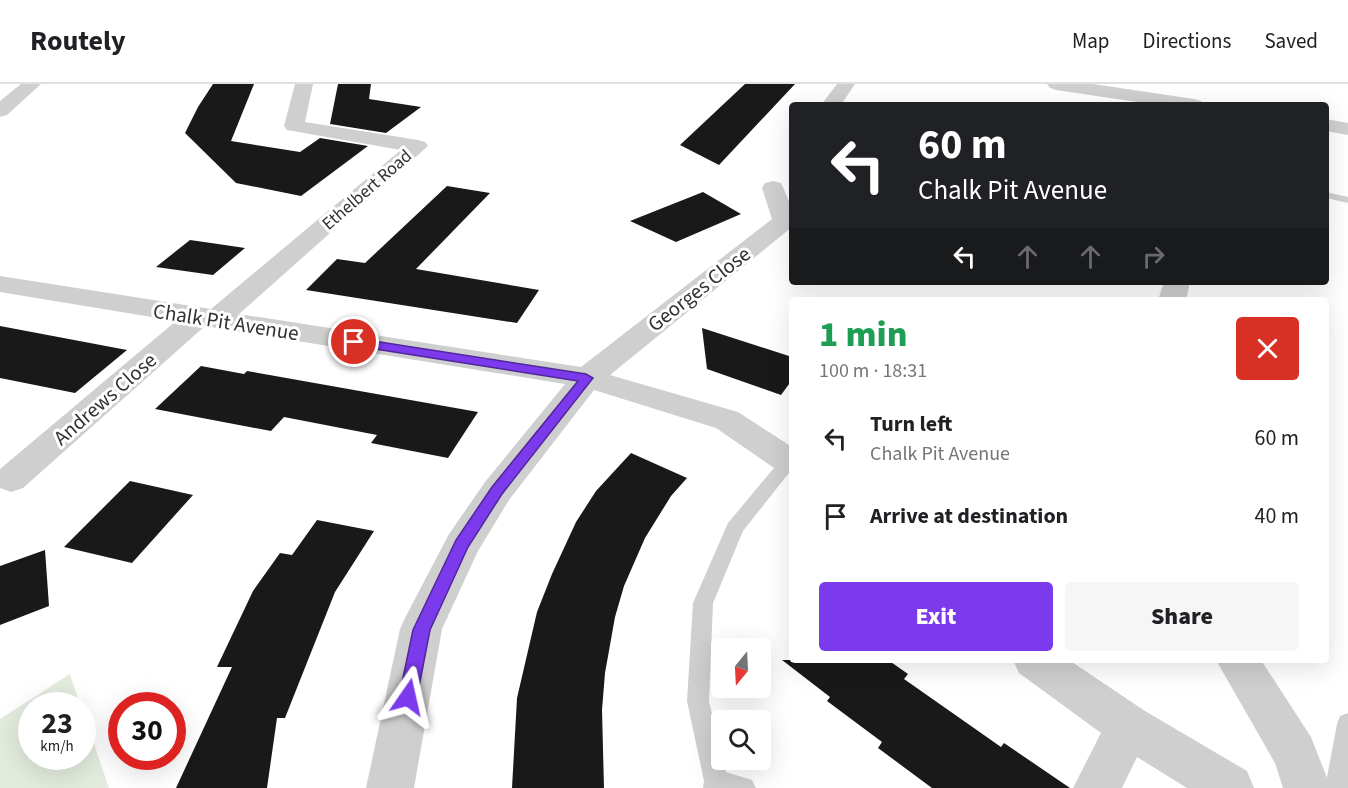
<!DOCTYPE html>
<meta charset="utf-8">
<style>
:root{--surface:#fff;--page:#f6f6f6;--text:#202124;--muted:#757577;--line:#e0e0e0;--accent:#7c3aed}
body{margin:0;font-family:"Source Sans 3",sans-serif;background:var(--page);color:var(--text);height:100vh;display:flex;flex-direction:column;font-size:22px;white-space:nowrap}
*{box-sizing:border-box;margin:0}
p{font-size:20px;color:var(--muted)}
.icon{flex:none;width:33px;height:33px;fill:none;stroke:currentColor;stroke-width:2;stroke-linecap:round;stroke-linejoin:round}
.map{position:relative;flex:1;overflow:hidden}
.sheet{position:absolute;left:789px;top:213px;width:540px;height:366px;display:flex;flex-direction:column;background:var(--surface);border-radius:6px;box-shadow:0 6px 24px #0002}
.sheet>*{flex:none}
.guide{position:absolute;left:789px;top:18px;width:540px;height:183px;border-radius:6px;box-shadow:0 6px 24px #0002;background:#202124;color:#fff;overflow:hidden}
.needle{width:39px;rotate:198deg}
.controls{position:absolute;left:711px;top:554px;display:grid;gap:12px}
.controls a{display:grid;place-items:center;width:60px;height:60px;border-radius:6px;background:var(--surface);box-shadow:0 6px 24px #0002;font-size:30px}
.speed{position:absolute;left:18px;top:608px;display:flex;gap:12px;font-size:30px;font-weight:700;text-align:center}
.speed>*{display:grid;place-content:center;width:78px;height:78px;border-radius:50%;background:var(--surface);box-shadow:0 6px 24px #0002;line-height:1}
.speed small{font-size:15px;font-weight:400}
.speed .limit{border:9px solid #d22;background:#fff;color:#111}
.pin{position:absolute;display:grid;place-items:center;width:51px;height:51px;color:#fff;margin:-26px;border:3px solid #fff;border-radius:50%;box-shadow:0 2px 6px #0007}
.me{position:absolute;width:66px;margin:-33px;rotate:11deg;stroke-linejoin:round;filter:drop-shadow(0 0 4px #0008)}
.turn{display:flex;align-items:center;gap:21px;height:126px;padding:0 30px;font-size:27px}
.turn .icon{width:78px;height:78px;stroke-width:2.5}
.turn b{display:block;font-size:42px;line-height:51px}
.lanes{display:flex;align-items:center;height:57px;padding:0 30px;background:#0003;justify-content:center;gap:30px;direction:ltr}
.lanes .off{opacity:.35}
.round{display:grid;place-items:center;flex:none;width:63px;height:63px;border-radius:6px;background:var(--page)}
.head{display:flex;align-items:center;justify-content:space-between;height:102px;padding:0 30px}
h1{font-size:36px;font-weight:800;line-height:45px;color:#1e9e55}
.primary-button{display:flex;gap:12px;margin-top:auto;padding:12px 30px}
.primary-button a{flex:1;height:69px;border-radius:6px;background:var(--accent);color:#fff;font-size:24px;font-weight:800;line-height:69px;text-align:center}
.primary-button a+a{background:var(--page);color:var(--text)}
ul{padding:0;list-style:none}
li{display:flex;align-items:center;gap:18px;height:78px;padding:0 30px}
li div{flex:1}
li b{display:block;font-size:22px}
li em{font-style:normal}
header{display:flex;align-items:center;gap:36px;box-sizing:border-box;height:84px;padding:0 30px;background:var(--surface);border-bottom:2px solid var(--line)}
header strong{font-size:28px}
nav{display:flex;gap:33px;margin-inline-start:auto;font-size:21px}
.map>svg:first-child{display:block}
.green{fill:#e3ebde}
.building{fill:#191919}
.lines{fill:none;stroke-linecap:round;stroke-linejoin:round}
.service{fill:#cfcfcf;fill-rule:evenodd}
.minor{fill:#cfcfcf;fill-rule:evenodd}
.route{fill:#7c3aed;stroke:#51269a;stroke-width:1.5}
.labels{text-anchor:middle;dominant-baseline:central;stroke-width:6;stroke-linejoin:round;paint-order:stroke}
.far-street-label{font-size:18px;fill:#323232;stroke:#fff}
.street-label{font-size:21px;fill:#323232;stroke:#fff}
</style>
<header>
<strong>Routely</strong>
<nav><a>Map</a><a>Directions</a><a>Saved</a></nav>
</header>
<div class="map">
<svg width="1348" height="704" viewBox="0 0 1348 704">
<rect width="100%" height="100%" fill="#fff"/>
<path class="green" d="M 70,590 L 80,621 L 32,621 L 32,672 L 82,672 L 83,627 L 109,704 L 0,704 L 0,635 Z"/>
<path class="building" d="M 213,0 L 254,0 L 231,57 L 300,68 L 320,54 L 368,62 L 301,112 L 236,99 L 185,49 L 198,23 Z
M 338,0 L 371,0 L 369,15 L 421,23 L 386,49 L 330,40 Z
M 745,0 L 795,0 L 719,81 L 680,61 Z
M 447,102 L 490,109 L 416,185 L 539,206 L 517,239 L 306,206 L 337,175 L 365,179 Z
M 703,108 L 741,130 L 676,158 L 630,137 Z
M 190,156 L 218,160 L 245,164 L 213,191 L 156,183 Z
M 0,242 L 127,266 L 75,309 L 0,294 Z
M 702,244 L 792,273 L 792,296 L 781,311 L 707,285 Z
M 201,282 L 244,290 L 247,287 L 478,328 L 448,374 L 371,359 L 377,351 L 284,333 L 271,347 L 155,325 Z
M 631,369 L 687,394 L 671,412 L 645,454 L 624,502 L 615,533 L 605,589 L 602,626 L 604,704 L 512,704 L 517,614 L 537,528 L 552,490 L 576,438 L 596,407 Z
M 130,397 L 193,411 L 132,479 L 64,463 Z
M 317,436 L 374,447 L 335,508 L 285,634 L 277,634 L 267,704 L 176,704 L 232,583 L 217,583 L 253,507 L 280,469 L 292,471 Z
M 45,466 L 49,522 L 0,541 L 0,482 Z
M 782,576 L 888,576 L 908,590 L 904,595 L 1001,663 L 1004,659 L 1070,704 L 932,704 L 878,664 L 882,658 L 827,617 L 830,613 Z"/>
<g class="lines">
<path class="service" d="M 1326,108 L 1348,113 L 1348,119 L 1326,114 Z
M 789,371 L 792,372 L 792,385 L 743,447 L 713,519 L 709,617 L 726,688 L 752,696 L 756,704 L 703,704 L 704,697 L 687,617 L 693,519 L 728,439 L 783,373 Z
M 1348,629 L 1348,704 L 1325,704 L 1337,640 L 1340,632 Z"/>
<path class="minor" d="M 21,0 L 41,0 L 7,31 L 0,33 L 0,17 Z
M 295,0 L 313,0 L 305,38 L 418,56 L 425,58 L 428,62 L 239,230 L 581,283 L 772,135 L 762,104 L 765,99 L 773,97 L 781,99 L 792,124 L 792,143 L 610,291 L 738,328 L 792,363 L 792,391 L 780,388 L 716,344 L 594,306 L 509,416 L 478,467 L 442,545 L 414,704 L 366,704 L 400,545 L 406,532 L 449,450 L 485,398 L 565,300 L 205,242 L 23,404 L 11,408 L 0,404 L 0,385 L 176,237 L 0,208 L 0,192 L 211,225 L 401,66 L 287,46 L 284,42 Z
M 837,0 L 855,0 L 841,21 L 821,21 Z
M 1047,0 L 1093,0 L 1194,15 L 1201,17 L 1204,21 L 1157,21 L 1056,6 L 1050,4 Z
M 1326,35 L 1348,39 L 1348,51 L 1326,47 Z
M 1164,198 L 1190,198 L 1186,216 L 1158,216 Z
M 1013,576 L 1069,576 L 1145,627 L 1247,687 L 1254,704 L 1187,704 L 1137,673 L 1122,704 L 1073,704 L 1101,649 L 1019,589 Z
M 1216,576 L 1261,576 L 1311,653 L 1331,704 L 1283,704 L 1275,679 Z"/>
</g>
<path class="route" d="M 354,254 L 586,290 L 593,294 L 502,410 L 468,463 L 430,546 L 417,613 L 414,619 L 408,622 L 402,619 L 399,613 L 413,546 L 456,456 L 492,403 L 578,297 L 350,261 L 348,258 Z"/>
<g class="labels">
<g class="far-street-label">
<text transform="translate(367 106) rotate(-41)">Ethelbert Road</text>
</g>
<g class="street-label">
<text transform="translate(699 205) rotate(-38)">Georges Close</text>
<text transform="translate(226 238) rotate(9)">Chalk Pit Avenue</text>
<text transform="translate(105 315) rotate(-41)">Andrews Close</text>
</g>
</g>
</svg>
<div class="controls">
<a><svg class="needle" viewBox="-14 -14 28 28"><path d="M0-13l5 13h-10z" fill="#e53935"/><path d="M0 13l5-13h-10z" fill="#757577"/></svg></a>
<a><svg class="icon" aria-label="search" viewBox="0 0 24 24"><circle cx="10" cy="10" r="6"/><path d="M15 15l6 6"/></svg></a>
</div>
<div class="speed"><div>23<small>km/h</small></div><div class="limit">30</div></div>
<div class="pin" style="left:354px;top:258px;background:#d93025"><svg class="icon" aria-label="arrive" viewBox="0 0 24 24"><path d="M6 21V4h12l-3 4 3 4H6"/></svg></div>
<svg class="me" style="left:408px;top:613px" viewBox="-20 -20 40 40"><path d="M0-17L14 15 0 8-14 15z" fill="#7c3aed" stroke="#fff" stroke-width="4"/></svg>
<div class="guide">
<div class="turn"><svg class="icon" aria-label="left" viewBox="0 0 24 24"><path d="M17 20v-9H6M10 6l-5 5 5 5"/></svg><div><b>60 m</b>Chalk Pit Avenue</div></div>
<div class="lanes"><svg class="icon" aria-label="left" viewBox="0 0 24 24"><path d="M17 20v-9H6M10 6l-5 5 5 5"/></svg><svg class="icon off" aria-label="ahead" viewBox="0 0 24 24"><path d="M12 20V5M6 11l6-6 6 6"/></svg><svg class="icon off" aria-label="ahead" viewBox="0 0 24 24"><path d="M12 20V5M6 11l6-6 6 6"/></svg><svg class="icon off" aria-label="right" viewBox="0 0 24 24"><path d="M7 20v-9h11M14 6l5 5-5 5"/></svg></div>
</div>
<section class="sheet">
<div class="head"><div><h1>1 min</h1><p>100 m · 18:31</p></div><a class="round" style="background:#d93025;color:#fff"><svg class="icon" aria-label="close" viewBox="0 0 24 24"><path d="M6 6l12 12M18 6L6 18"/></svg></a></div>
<ul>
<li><svg class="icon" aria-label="left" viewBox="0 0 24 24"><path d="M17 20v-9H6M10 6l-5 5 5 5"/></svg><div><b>Turn left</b><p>Chalk Pit Avenue</p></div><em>60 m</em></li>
<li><svg class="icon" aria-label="arrive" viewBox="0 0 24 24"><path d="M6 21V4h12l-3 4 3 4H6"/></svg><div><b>Arrive at destination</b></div><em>40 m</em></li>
</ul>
<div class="primary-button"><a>Exit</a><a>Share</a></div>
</section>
</div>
